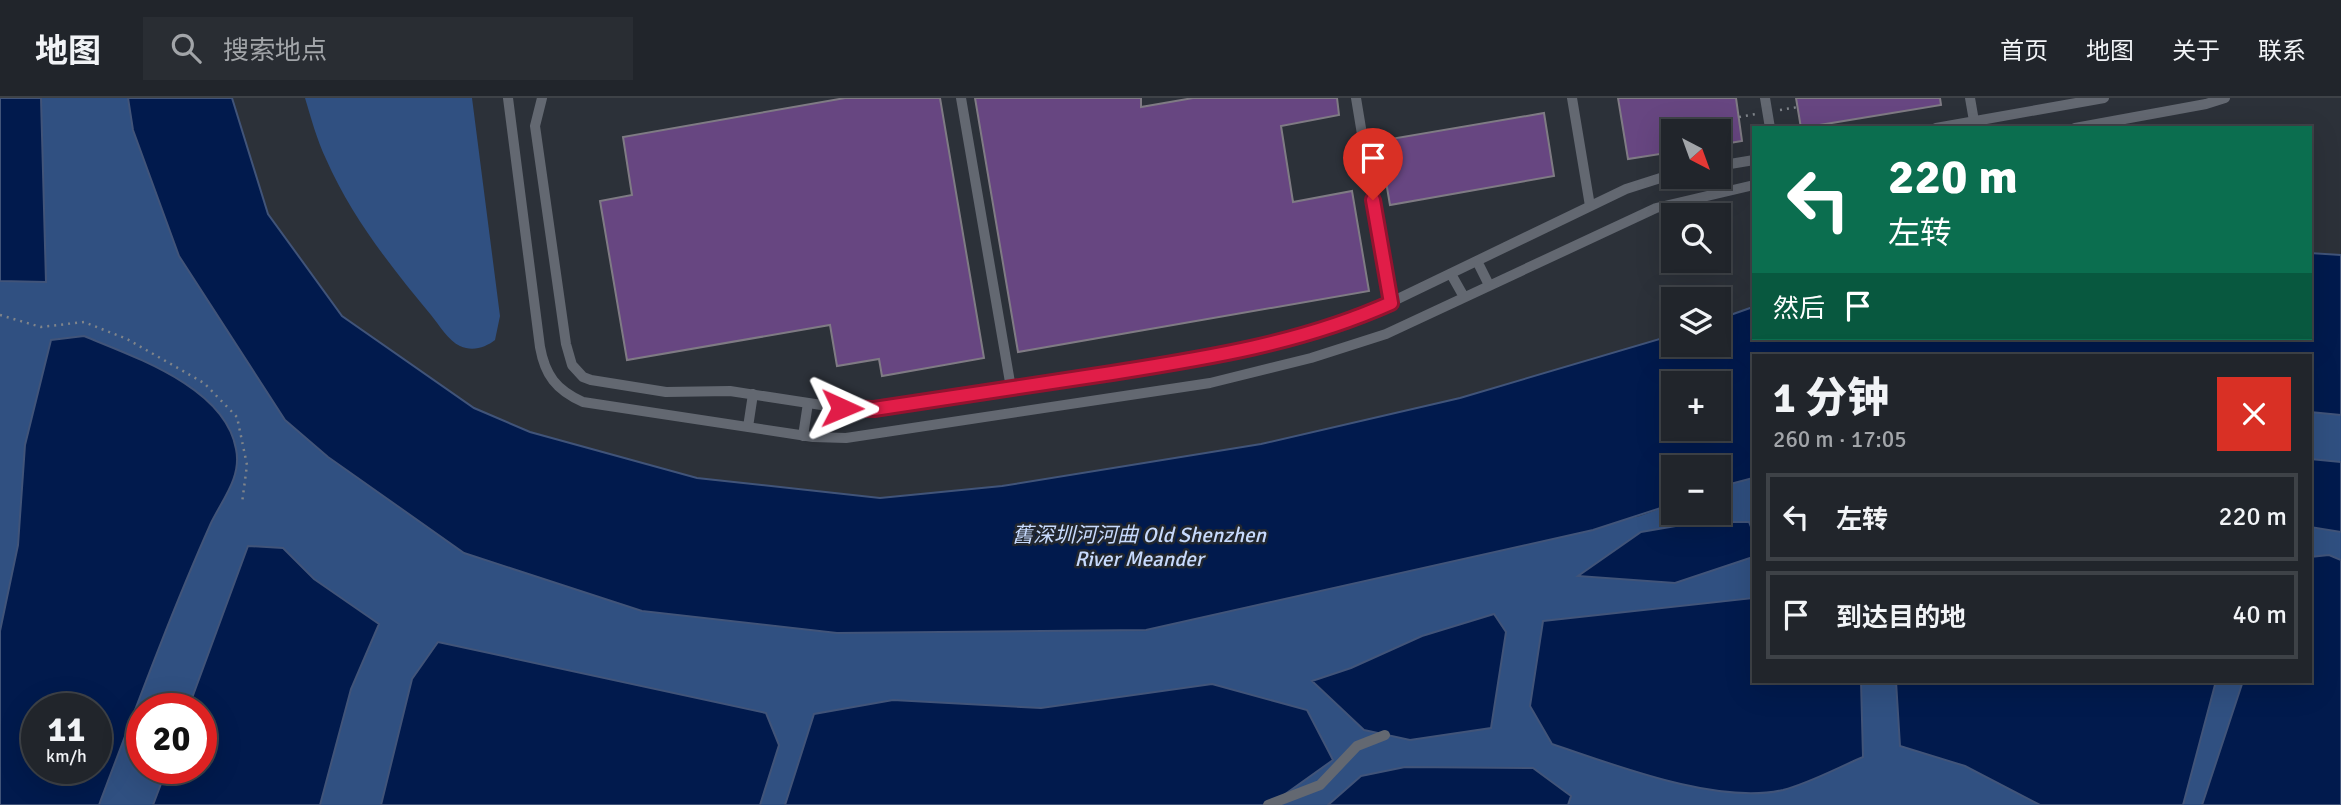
<!DOCTYPE html>
<html lang="zh">
<meta charset="utf-8">
<style>
:root{--surface:#21252b;--page:#292d33;--text:#f1f3f6;--muted:#a2a5a9;--line:#3e4247}
body{margin:0;font-family:Signika,"Noto Sans SC",sans-serif;background:var(--page);color:var(--text);height:100vh;display:flex;flex-direction:column;font-size:26px;white-space:nowrap}
*{box-sizing:border-box;margin:0}
p{font-size:23px;color:var(--muted)}
.icon{flex:none;width:38px;height:38px;fill:none;stroke:currentColor;stroke-width:2;stroke-linecap:round;stroke-linejoin:round}
.map{position:relative;flex:1;overflow:hidden}
.side{position:absolute;left:1752px;top:256px;width:560px;height:329px;display:flex;flex-direction:column;background:var(--surface);border-radius:0px;box-shadow:0 7px 28px #0002,0 0 0 2px var(--line)}
.side>*{flex:none}
.top-card{position:absolute;left:1752px;top:28px;width:560px;height:214px;border-radius:0px;box-shadow:0 7px 28px #0002,0 0 0 2px var(--line);background:#0b6e4f;color:#fff;overflow:hidden}
.needle{width:46px;rotate:139deg}
.fabs{position:absolute;left:1661px;top:21px;display:grid;gap:14px}
.fabs a{display:grid;place-items:center;width:70px;height:70px;border-radius:0px;background:var(--surface);box-shadow:0 7px 28px #0002,0 0 0 2px var(--line);font-size:35px}
.speed{position:absolute;left:21px;top:595px;display:flex;gap:14px;font-size:35px;font-weight:700;text-align:center}
.speed>*{display:grid;place-content:center;width:91px;height:91px;border-radius:50%;background:var(--surface);box-shadow:0 7px 28px #0002,0 0 0 2px var(--line);line-height:1}
.speed small{font-size:18px;font-weight:400}
.speed .limit{border:10px solid #d22;background:#fff;color:#111}
.pin{position:absolute;display:grid;place-items:center;width:60px;height:60px;color:#fff;margin:-72px -30px;border-radius:50% 50% 50% 0;rotate:-45deg;box-shadow:0 0 7px #0007}
.pin .icon{rotate:45deg}
.me{position:absolute;width:77px;margin:-38px;rotate:91deg;stroke-linejoin:round;filter:drop-shadow(0 0 5px #0008)}
.turn{display:flex;align-items:center;gap:24px;height:147px;padding:0 21px;font-size:32px}
.turn .icon{width:91px;height:91px;stroke-width:2.5}
.turn b{display:block;font-size:49px;line-height:60px}
.then{display:flex;align-items:center;height:66px;padding:0 21px;background:#0003;gap:14px;font-size:26px}
.round{display:grid;place-items:center;flex:none;width:74px;height:74px;border-radius:0px;background:var(--page)}
.summary{display:flex;align-items:center;justify-content:space-between;height:119px;padding:0 21px}
h1{font-size:42px;font-weight:800;line-height:52px}
ul{padding:0;list-style:none}
li{display:flex;align-items:center;gap:21px;height:88px;margin:0 14px 10px;padding:0 7px;border:4px solid var(--line);border-radius:0px}
li div{flex:1}
li b{display:block;font-size:26px}
li em{font-style:normal}
header{display:flex;align-items:center;gap:42px;box-sizing:border-box;height:98px;padding:0 35px;background:var(--surface);border-bottom:2px solid var(--line)}
header strong{font-size:33px}
nav{display:flex;gap:38px;margin-inline-start:auto;font-size:24px}
.search{width:490px;height:63px;background:var(--page);display:flex;align-items:center;gap:18px;box-sizing:border-box;padding:0 24px;border-radius:0px;color:var(--muted);font-size:26px}
.map>svg:first-child{display:block}
.green{fill:#305081;fill-rule:evenodd}
.water{fill:#011a4d;stroke:#415479;stroke-width:2;fill-rule:evenodd}
.building{fill:#674681;stroke:#7f7b84;stroke-width:2}
.lines{fill:none;stroke-linecap:round;stroke-linejoin:round}
.path{stroke:#7f848a;stroke-width:2.5;stroke-dasharray:2 5;stroke-linecap:butt}
.service{stroke:#636871;stroke-width:10}
.route-casing{stroke:#92132f;stroke-width:18}
.route{stroke:#e11d48;stroke-width:12}
.labels{text-anchor:middle;dominant-baseline:central;stroke-width:5;stroke-linejoin:round;paint-order:stroke}
.water-label{font-size:21px;font-style:italic;fill:#c7dafd;stroke:#22272f}
</style>
<header>
<strong>地图</strong>
<div class="search"><svg class="icon" aria-label="search" viewBox="0 0 24 24"><circle cx="10" cy="10" r="6"/><path d="M15 15l6 6"/></svg>搜索地点</div>
<nav><a>首页</a><a>地图</a><a>关于</a><a>联系</a></nav>
</header>
<div class="map">
<svg width="2341" height="707" viewBox="0 0 2341 707">
<rect width="100%" height="100%" fill="#2c3139"/>
<path class="green" d="M 0,0 L 129,0 L 285,322 L 328,359 L 464,455 L 642,513 L 837,535 L 1146,532 L 1640,418 L 1673,406 L 1673,415 L 1718,415 L 1719,389 L 1753,380 L 1754,583 L 2310,583 L 2310,314 L 2341,317 L 2341,707 L 0,707 ZM 37,611 L 96,611 L 96,670 L 37,670 ZM 142,611 L 201,611 L 201,670 L 142,670 Z
M 305,0 L 472,0 L 500,218 L 495,242 C 486,249 473,254 460,248 C 449,243 439,227 431,217 C 391,169 351,118 326,61 C 317,42 311,20 305,0 Z"/>
<path class="water" d="M 0,0 L 41,0 L 46,184 L 0,183 Z
M 128,0 L 232,0 L 268,116 L 342,218 L 474,310 L 530,334 L 697,380 L 880,400 L 1002,388 L 1261,346 L 1460,300 L 1673,237 L 1673,247 L 1718,247 L 1719,221 L 1753,209 L 1754,240 L 2310,240 L 2310,155 L 2341,157 L 2341,317 L 2310,314 L 2310,257 L 1754,257 L 1753,380 L 1719,389 L 1718,369 L 1673,369 L 1673,406 L 1593,432 L 1146,532 L 837,535 L 642,513 L 464,455 L 328,359 L 285,322 L 179,158 L 133,32 ZM 1673,285 L 1718,285 L 1718,331 L 1673,331 Z
M 84,238 C 134,259 225,289 236,351 C 242,379 222,402 211,425 C 170,517 135,612 99,707 L 0,707 L 0,533 L 18,447 L 25,347 L 51,242 ZM 37,611 L 96,611 L 96,670 L 37,670 Z
M 2310,361 L 2341,364 L 2341,434 L 2310,429 Z
M 1699,424 L 1749,424 L 1753,434 L 1753,459 L 1675,485 L 1578,478 L 1641,434 Z
M 248,448 L 283,450 L 314,481 L 379,526 L 351,591 L 320,707 L 153,707 L 167,670 L 201,670 L 201,611 L 188,611 Z
M 2329,457 L 2341,462 L 2341,707 L 2202,707 L 2243,583 L 2310,583 L 2310,459 Z
M 1753,500 L 1754,583 L 1861,583 L 1863,659 C 1837,670 1810,685 1783,692 C 1717,707 1615,667 1552,646 L 1530,608 L 1543,523 Z
M 1494,516 L 1506,534 L 1491,630 L 1410,642 L 1364,632 L 1312,583 L 1351,570 L 1422,538 Z
M 438,544 L 766,615 L 779,647 L 760,707 L 381,707 L 412,581 Z
M 1896,583 L 2216,583 L 2183,707 L 2040,707 L 1965,668 L 1900,648 Z
M 1212,586 L 1307,612 L 1333,662 L 1270,707 L 785,707 L 814,616 L 893,602 L 1041,610 Z
M 1405,669 L 1533,670 L 1571,698 L 1568,707 L 1328,707 L 1361,678 Z"/>
<path class="building" d="M 845,0 L 940,0 L 984,260 L 882,278 L 879,261 L 837,268 L 830,227 L 627,262 L 600,103 L 632,97 L 623,39 Z
M 975,0 L 1141,0 L 1141,9 L 1193,0 L 1337,0 L 1339,17 L 1281,28 L 1293,104 L 1352,93 L 1369,193 L 1018,254 Z
M 1618,0 L 1736,0 L 1742,43 L 1718,47 L 1718,33 L 1673,33 L 1673,54 L 1628,61 Z
M 1796,0 L 1940,0 L 1941,7 L 1801,30 Z
M 1544,15 L 1554,78 L 1390,107 L 1379,43 Z"/>
<g class="lines">
<path class="path" d="M 1780,12 L 1798,9
M 1739,19 L 1756,16
M 0,217 L 41,229 L 84,224 L 127,241 L 204,285 L 237,319 L 247,367 L 242,405"/>
<path class="service" d="M 508,0 L 540,249 C 545,277 556,292 583,304 L 813,339 L 846,340 L 1210,285 L 1311,260 L 1386,236 L 1656,110 L 1754,87
M 542,0 L 535,28 L 566,246 L 572,267 L 583,279 L 591,282 L 666,294 L 730,293 L 854,312 L 874,311 L 1189,263 L 1330,230 L 1381,209 L 1626,91 L 1673,76
M 961,0 L 1011,290
M 1356,0 L 1390,205
M 1572,0 L 1590,108
M 1765,0 L 1770,30
M 1970,0 L 1974,23
M 1936,30 L 2104,0
M 2075,30 L 2206,6 L 2225,0
M 1718,68 L 1754,62
M 1477,163 L 1489,187
M 1451,176 L 1464,199
M 748,329 L 753,296
M 803,338 L 808,305
M 1268,707 L 1320,687 L 1357,648 L 1385,637"/>
</g>
<g class="lines">
<g class="route-casing">
<path id="route" d="M 842,310 L 874,311 C 953,299 1032,287 1112,275 C 1207,260 1302,245 1391,205 L 1373,102"/>
</g>
<use href="#route" class="route"/>
</g>
<g class="labels">
<g class="water-label">
<text x="1139" y="437">舊深圳河河曲 Old Shenzhen<tspan x="1139" dy="24">River Meander</tspan></text>
</g>
</g>
</svg>
<div class="fabs">
<a><svg class="needle" viewBox="-14 -14 28 28"><path d="M0-13l5 13h-10z" fill="#e53935"/><path d="M0 13l5-13h-10z" fill="#a2a5a9"/></svg></a>
<a><svg class="icon" aria-label="search" viewBox="0 0 24 24"><circle cx="10" cy="10" r="6"/><path d="M15 15l6 6"/></svg></a>
<a><svg class="icon" aria-label="layers" viewBox="0 0 24 24"><path d="M12 4l9 5-9 5-9-5zM3 14l9 5 9-5"/></svg></a>
<a>+</a>
<a>−</a>
</div>
<div class="speed"><div>11<small>km/h</small></div><div class="limit">20</div></div>
<div class="pin" style="left:1373px;top:102px;background:#d93025"><svg class="icon" aria-label="arrive" viewBox="0 0 24 24"><path d="M6 21V4h12l-3 4 3 4H6"/></svg></div>
<svg class="me" style="left:842px;top:310px" viewBox="-20 -20 40 40"><path d="M0-17L14 15 0 8-14 15z" fill="#e11d48" stroke="#fff" stroke-width="4"/></svg>
<div class="top-card">
<div class="turn"><svg class="icon" aria-label="left" viewBox="0 0 24 24"><path d="M17 20v-9H6M10 6l-5 5 5 5"/></svg><div><b>220 m</b>左转</div></div>
<div class="then">然后<svg class="icon" aria-label="arrive" viewBox="0 0 24 24"><path d="M6 21V4h12l-3 4 3 4H6"/></svg></div>
</div>
<section class="side">
<div class="summary"><div><h1>1 分钟</h1><p>260 m · 17:05</p></div><a class="round" style="background:#d93025;color:#fff"><svg class="icon" aria-label="close" viewBox="0 0 24 24"><path d="M6 6l12 12M18 6L6 18"/></svg></a></div>
<ul>
<li><svg class="icon" aria-label="left" viewBox="0 0 24 24"><path d="M17 20v-9H6M10 6l-5 5 5 5"/></svg><div><b>左转</b></div><em>220 m</em></li>
<li><svg class="icon" aria-label="arrive" viewBox="0 0 24 24"><path d="M6 21V4h12l-3 4 3 4H6"/></svg><div><b>到达目的地</b></div><em>40 m</em></li>
</ul>
</section>
</div>
